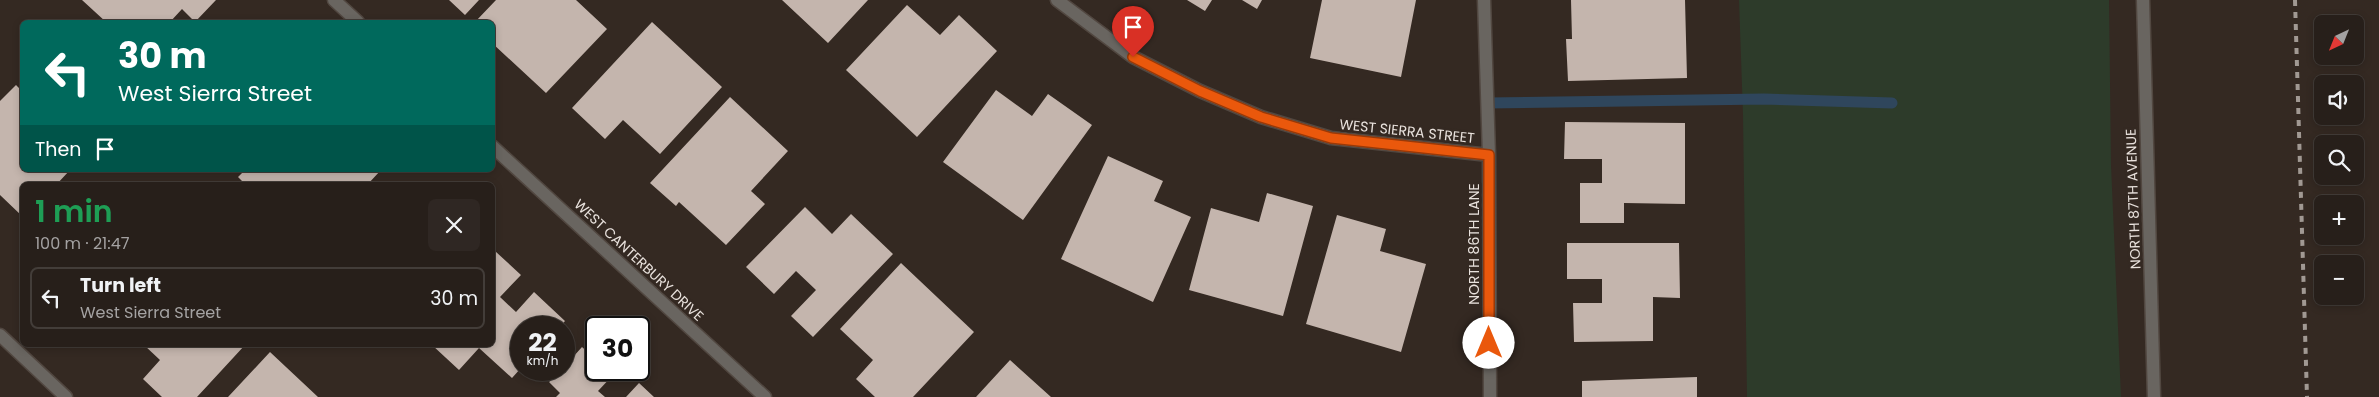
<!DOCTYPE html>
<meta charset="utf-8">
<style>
:root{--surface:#271f1a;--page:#2f2723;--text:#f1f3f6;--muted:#a4a2a2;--line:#433d39}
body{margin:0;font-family:Poppins,sans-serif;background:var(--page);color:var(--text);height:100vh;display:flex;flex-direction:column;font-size:19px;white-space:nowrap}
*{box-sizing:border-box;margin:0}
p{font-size:16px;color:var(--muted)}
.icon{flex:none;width:28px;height:28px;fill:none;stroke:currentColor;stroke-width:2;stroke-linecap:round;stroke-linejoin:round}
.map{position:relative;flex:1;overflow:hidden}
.sheet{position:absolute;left:20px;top:182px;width:475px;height:165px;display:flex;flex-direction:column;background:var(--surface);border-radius:8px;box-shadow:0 2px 8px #0003,0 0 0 1px var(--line)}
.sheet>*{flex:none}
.top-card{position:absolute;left:20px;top:20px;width:475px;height:152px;border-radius:8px;box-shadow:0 2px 8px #0003,0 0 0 1px var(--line);background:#00695c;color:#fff;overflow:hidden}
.needle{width:32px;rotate:223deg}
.buttons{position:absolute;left:2314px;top:15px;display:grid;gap:10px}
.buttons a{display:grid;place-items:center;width:50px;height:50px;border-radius:8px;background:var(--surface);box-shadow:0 2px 8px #0003,0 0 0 1px var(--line);font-size:25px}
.speed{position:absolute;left:510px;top:316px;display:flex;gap:10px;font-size:25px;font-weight:700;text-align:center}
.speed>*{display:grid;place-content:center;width:65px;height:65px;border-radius:50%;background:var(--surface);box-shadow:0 2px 8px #0003,0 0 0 1px var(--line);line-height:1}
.speed small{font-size:12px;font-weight:400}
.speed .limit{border:2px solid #111;border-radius:8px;background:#fff;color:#111}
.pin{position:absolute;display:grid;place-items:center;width:42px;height:42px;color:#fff;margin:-51px -21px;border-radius:50% 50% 50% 0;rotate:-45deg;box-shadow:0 0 5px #0007}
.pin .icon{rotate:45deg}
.me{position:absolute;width:55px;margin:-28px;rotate:0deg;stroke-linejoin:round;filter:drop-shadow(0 0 4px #0008)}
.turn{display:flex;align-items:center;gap:18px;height:105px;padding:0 15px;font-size:22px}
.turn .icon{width:65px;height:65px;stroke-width:2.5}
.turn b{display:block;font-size:35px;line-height:42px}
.then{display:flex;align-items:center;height:48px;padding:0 15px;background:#0003;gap:10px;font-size:19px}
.round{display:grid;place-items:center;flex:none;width:52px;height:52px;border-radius:8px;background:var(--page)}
.summary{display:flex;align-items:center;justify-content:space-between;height:85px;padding:0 15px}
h1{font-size:30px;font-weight:600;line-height:38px;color:#1e9e55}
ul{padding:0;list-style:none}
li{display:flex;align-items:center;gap:15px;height:62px;margin:0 10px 8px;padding:0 5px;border:2px solid var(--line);border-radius:8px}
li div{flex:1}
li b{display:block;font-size:19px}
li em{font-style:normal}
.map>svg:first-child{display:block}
.green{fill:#2d3b2a}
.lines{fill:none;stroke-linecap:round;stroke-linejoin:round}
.stream{stroke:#2f465c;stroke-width:11}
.building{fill:#c4b5ad}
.minor-casing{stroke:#514740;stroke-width:15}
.minor{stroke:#696560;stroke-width:12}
.rail{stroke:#a19993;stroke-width:4;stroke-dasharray:6 6;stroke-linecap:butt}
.route-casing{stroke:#983908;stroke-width:12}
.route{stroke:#ea580c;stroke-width:9}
.labels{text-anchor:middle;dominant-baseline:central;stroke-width:5;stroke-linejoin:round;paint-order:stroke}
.street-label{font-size:14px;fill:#e9e2dd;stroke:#342922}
</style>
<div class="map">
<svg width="2379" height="397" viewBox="0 0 2379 397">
<rect width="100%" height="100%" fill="#342922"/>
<path class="green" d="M 1739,0 L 2109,0 L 2111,165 L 2121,397 L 1747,397 L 1743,115 Z"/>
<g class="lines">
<path class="stream" d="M 1487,103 L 1764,99 L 1892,103"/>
</g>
<path class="building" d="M 82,0 L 216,0 L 195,22 L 182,9 L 170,22 L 106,22 Z
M 449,0 L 479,0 L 465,15 Z
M 496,0 L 576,0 L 607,29 L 546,93 L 492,43 L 492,22 L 475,22 Z
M 782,0 L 868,0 L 828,43 Z
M 1187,0 L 1212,0 L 1205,11 Z
M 1242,0 L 1262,0 L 1257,9 Z
M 1322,0 L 1416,0 L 1401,77 L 1310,58 Z
M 1571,0 L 1685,0 L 1687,78 L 1568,81 L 1566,39 L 1572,39 Z
M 907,5 L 940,35 L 959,15 L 997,51 L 917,137 L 846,70 Z
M 652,22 L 722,87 L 660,154 L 623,120 L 605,139 L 572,108 Z
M 16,85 L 22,91 L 22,170 L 70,170 L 56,185 L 22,185 L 22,216 L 0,195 L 0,101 Z
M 996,90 L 1032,116 L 1048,94 L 1092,125 L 1023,220 L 943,162 Z
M 730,97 L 788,151 L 751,191 L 765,204 L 726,245 L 679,202 L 676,206 L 650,183 Z
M 1565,122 L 1685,123 L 1685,204 L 1624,203 L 1624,223 L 1580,223 L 1580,183 L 1602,183 L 1602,159 L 1564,159 Z
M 1108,156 L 1163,181 L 1154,201 L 1191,217 L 1153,302 L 1061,259 Z
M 245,170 L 381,170 L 367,185 L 246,185 L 238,177 Z
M 1267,193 L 1313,206 L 1283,316 L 1189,290 L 1211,208 L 1259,222 Z
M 805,207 L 832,234 L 851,214 L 893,254 L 813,337 L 791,316 L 816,290 L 796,271 L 774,294 L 746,267 Z
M 1337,215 L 1386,229 L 1380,251 L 1426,264 L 1401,352 L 1306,324 Z
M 1567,243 L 1679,243 L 1680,298 L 1653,297 L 1653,341 L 1574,342 L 1573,303 L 1602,303 L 1602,279 L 1567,279 Z
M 495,251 L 521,275 L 500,297 L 516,312 L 534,292 L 565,321 L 559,328 L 521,328 L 521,368 L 512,378 L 479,348 L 459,370 L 432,345 L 492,345 L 492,254 Z
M 901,263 L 974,332 L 913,397 L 875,397 L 856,379 L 873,360 L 840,329 Z
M 144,345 L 245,345 L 197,397 L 162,397 L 143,379 L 160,360 Z
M 582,347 L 596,360 L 596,370 L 607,370 L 613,375 L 598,391 L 605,397 L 556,397 L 560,393 L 549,382 L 561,370 L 564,370 L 564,367 Z
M 270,352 L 318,397 L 228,397 Z
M 1010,360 L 1051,397 L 976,397 Z
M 1697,377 L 1697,397 L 1582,397 L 1582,381 Z
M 639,383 L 654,397 L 626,397 Z"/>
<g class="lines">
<g class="minor-casing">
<path id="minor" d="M 334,0 L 358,22
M 1057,0 L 1133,57 L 1200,91 L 1261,117 L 1331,138 L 1489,155
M 1484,0 L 1489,155 L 1490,397
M 2143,0 L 2154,397
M 492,146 L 765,397
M 0,335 L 66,397"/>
</g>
<use href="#minor" class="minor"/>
<path class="rail" d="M 2295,0 L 2307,397"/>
</g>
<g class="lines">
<g class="route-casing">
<path id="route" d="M 1133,57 L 1200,91 L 1261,117 L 1331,138 L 1489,155 L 1489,343"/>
</g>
<use href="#route" class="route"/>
</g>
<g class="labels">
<g class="street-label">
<text transform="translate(1407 131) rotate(6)">WEST SIERRA STREET</text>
<text transform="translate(2133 199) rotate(-92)">NORTH 87TH AVENUE</text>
<text transform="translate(1474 244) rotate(-90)">NORTH 86TH LANE</text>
<text transform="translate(639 260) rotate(43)">WEST CANTERBURY DRIVE</text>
</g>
</g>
</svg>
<div class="buttons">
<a><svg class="needle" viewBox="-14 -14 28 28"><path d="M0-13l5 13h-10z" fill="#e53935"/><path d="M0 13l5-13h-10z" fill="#a4a2a2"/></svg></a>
<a><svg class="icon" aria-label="sound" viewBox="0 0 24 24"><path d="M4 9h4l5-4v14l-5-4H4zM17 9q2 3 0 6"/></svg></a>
<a><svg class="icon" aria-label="search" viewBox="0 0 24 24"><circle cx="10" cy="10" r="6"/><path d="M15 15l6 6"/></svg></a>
<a>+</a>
<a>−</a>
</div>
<div class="speed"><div>22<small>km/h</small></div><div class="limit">30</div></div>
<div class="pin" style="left:1133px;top:57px;background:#d93025"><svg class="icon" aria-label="arrive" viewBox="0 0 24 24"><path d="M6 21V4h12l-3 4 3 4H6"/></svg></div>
<svg class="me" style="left:1489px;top:343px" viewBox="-20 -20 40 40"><circle r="19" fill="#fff"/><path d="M0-13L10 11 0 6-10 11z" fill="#ea580c"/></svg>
<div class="top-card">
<div class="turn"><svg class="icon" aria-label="left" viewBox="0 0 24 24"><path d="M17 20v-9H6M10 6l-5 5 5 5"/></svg><div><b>30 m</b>West Sierra Street</div></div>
<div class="then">Then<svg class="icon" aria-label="arrive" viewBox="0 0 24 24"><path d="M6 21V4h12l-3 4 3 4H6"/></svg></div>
</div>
<section class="sheet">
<div class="summary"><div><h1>1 min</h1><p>100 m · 21:47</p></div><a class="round"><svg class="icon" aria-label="close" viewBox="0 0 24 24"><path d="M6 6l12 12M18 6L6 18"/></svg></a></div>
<ul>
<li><svg class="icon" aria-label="left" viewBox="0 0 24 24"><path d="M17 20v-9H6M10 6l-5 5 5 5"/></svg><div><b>Turn left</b><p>West Sierra Street</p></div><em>30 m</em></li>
</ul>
</section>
</div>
